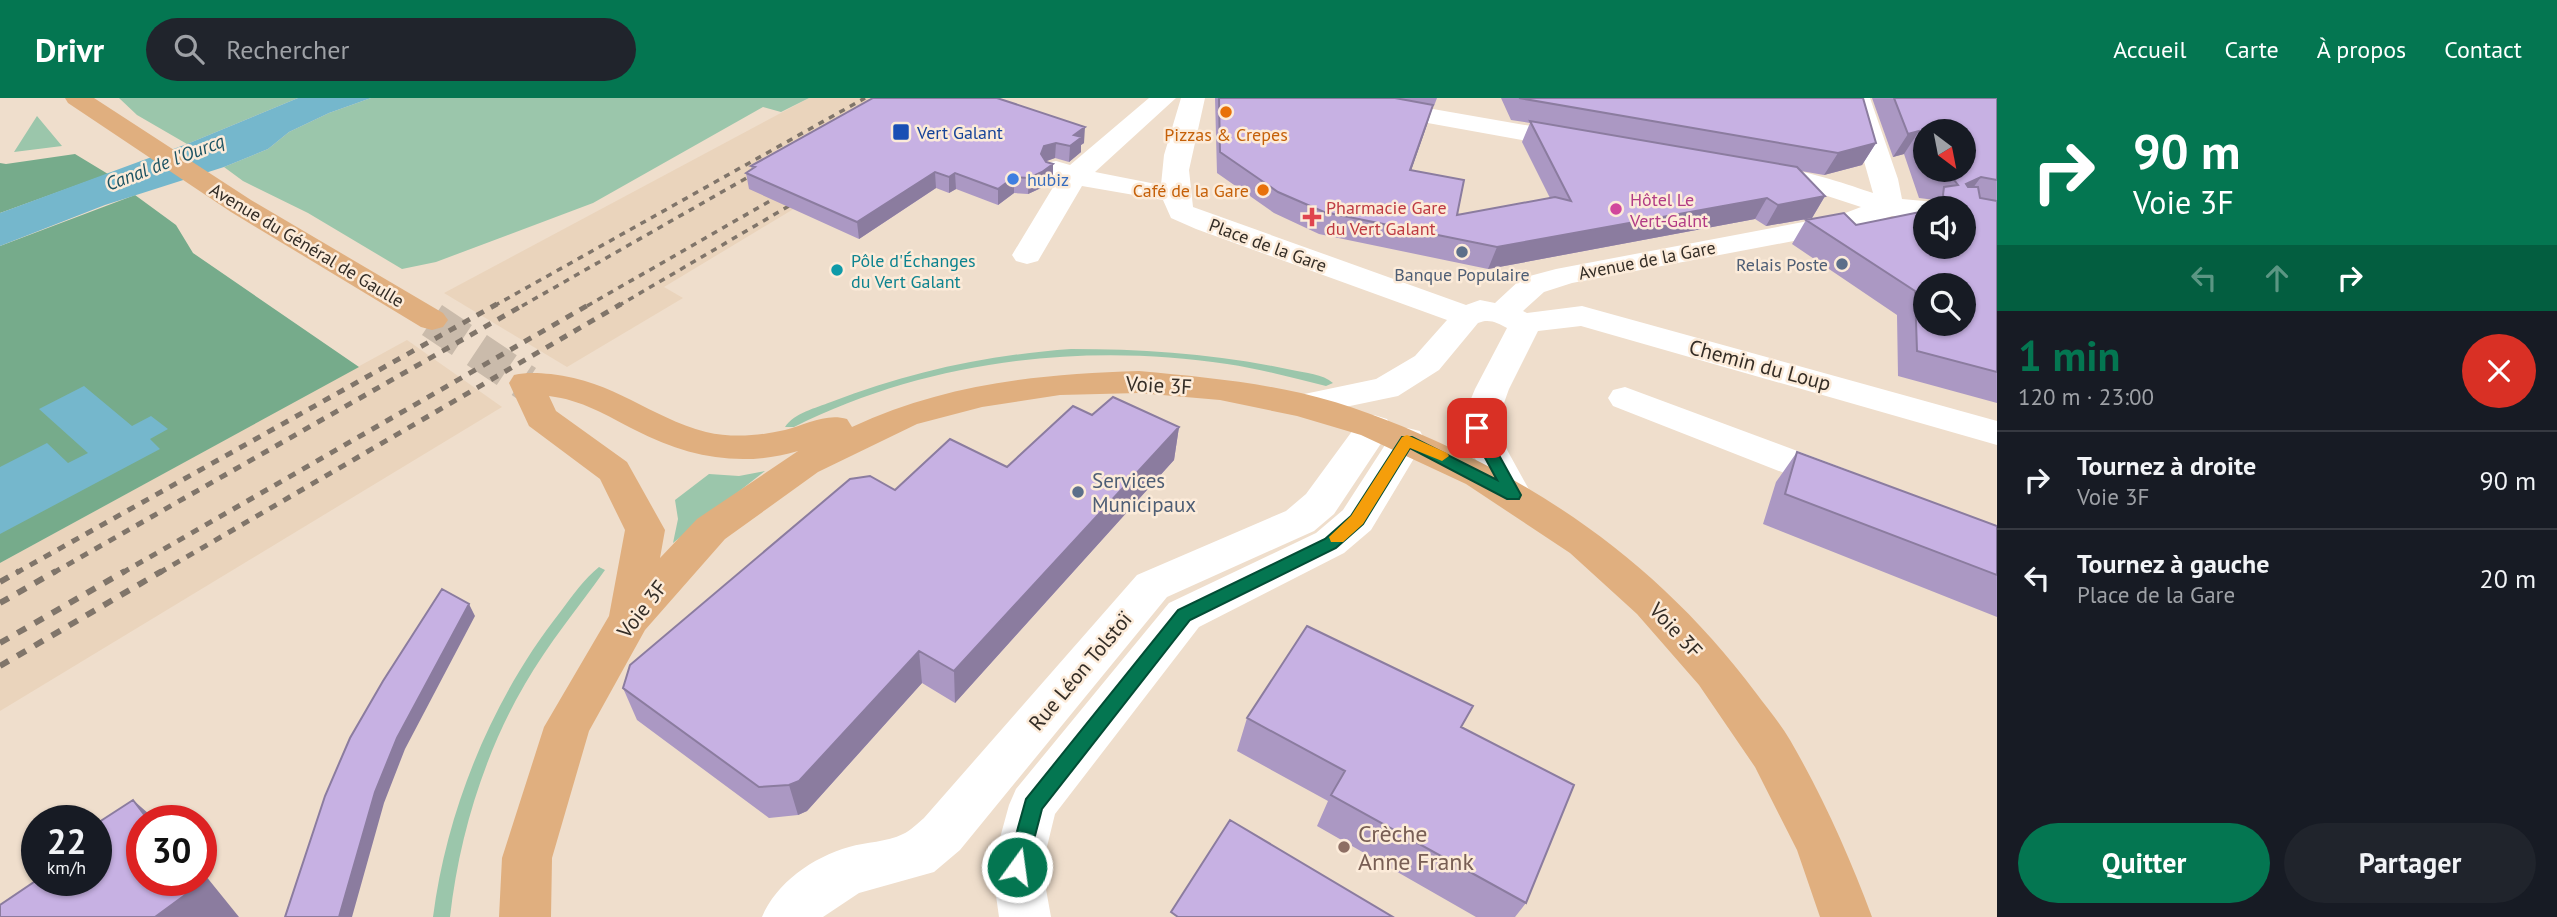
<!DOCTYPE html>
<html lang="fr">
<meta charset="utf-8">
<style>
:root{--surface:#171b24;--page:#20242c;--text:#f1f3f6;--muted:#9ea1a6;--line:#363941;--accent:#047651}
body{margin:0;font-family:"PT Sans",sans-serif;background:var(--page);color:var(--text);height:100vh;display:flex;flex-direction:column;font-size:26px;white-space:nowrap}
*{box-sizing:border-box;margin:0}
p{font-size:23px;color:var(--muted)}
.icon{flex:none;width:38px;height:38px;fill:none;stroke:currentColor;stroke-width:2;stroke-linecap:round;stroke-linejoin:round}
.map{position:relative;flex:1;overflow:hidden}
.details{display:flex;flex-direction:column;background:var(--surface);width:560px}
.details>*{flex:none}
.hud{background:#047651;color:#fff;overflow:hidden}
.needle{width:46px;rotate:148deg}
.tools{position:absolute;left:1913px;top:21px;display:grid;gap:14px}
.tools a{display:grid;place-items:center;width:63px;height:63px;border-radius:50%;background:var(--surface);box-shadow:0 2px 5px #0004;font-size:35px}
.speed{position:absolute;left:21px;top:707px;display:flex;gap:14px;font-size:35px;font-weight:700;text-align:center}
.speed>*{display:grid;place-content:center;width:91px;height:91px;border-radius:50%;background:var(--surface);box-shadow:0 2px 5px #0004;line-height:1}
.speed small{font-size:18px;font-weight:400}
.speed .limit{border:10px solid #d22;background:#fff;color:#111}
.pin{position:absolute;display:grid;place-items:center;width:60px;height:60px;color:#fff;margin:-30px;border-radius:14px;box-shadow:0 4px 10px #0006}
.me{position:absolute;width:77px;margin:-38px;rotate:14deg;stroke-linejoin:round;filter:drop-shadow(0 0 5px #0008)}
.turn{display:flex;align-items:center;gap:24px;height:147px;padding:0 21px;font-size:32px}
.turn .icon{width:91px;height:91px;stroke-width:2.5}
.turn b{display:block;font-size:49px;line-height:60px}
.lanes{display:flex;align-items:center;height:66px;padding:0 21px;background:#0003;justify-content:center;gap:35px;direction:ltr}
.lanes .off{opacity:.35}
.round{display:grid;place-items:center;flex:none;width:74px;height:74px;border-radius:37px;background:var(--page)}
.head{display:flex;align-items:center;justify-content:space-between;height:119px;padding:0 21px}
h1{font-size:42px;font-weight:800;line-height:52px;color:var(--accent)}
.button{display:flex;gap:14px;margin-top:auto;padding:14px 21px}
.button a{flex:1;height:80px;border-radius:42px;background:var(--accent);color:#fff;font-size:28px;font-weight:800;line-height:80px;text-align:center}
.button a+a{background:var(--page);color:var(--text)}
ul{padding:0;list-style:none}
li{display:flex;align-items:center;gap:21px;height:98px;padding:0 21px;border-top:2px solid var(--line)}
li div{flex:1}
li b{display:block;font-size:26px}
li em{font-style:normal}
header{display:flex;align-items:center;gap:42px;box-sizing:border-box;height:98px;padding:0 35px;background:var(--accent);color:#fff}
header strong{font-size:33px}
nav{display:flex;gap:38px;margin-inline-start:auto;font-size:24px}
.search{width:490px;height:63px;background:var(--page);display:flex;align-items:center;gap:18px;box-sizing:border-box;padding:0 24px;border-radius:38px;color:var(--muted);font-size:26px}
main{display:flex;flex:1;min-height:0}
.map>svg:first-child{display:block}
.built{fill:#ead4bc}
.green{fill:#9bc6ab}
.forest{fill:#76ab8b}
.water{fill:#75b7cc}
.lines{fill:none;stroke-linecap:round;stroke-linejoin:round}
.major-tunnel{stroke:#cabbab;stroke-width:36;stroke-dasharray:36 18;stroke-linecap:butt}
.minor{fill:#fff;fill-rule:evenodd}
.major{fill:#e0af7f;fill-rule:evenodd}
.rail-far2{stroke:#80756a;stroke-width:3.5;stroke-dasharray:6 6;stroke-linecap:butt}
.rail-far1{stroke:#80756a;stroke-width:5;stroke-dasharray:8 8;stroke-linecap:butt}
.rail{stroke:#80756a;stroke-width:6;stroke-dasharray:10 10;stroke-linecap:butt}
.wall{fill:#ab98c3;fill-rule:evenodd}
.shaded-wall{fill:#8b7c9f}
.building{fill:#c7b1e3;stroke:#8b7c9f;stroke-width:2;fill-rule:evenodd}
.route{fill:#047651;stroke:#034d35;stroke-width:2}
.slow{fill:#f59e0b}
.food-dot{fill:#e8710a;stroke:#fcebd9;stroke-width:2.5}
.transit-dot{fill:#1a4fb4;stroke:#fcebd9;stroke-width:2.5}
.shop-dot{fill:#3f7fe0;stroke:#fcebd9;stroke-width:2.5}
.hotel-dot{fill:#d1479c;stroke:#fcebd9;stroke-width:2.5}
.health-dot{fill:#e0444e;stroke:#fcebd9;stroke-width:2.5}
.service-dot{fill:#5c6f8a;stroke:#fcebd9;stroke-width:2.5}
.culture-dot{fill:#0f9aa8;stroke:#fcebd9;stroke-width:2.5}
.education-dot{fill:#8d6e63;stroke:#fcebd9;stroke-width:2.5}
.labels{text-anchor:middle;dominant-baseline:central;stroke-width:5;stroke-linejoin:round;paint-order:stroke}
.far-transit-label{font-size:18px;fill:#164399;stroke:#fcebd9;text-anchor:start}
.far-food-label{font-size:18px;fill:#c56008;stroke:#fcebd9}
.far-shop-label{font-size:18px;fill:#366cbe;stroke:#fcebd9;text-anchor:start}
.far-hotel-label{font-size:18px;fill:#b23c85;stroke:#fcebd9;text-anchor:start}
.far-health-label{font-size:18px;fill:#be3a42;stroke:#fcebd9;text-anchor:start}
.far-street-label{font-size:18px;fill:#342d26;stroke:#fcebd9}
.far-culture-label{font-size:18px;fill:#0d838f;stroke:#fcebd9;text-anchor:start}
.far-service-label{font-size:18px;fill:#4e5e75;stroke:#fcebd9;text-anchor:end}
.far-water-label{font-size:19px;font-style:italic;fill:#1c5363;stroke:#fcebd9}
.street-label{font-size:21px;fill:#342d26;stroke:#fcebd9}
.service-label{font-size:21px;fill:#4e5e75;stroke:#fcebd9;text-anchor:start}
.near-education-label{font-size:24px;fill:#785e54;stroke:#fcebd9;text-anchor:start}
</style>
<header>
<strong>Drivr</strong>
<div class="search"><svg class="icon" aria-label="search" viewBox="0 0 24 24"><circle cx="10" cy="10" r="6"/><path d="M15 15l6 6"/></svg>Rechercher</div>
<nav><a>Accueil</a><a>Carte</a><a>À propos</a><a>Contact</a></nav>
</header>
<main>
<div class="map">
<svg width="1997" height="819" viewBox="0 0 1997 819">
<rect width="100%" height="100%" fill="#efdecc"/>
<path class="built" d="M 809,0 L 978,0 L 664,189 L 683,200 L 567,269 L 444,195 Z
M 407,242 L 502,309 L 0,613 L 0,465 Z"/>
<path class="green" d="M 119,0 L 298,0 L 187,46 L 137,17 Z
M 371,0 L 809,0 L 781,14 L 763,9 L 593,105 L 436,164 L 402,171 L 308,115 L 243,83 L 224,69 L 268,51 L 289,34 L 329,15 Z
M 37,18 L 62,48 L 14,54 Z
M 1071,251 C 1146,251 1218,256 1292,272 C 1305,275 1323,276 1333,285 L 1326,288 C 1293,280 1260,271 1227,266 C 1081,244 926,263 794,329 L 785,329 C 794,315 816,310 831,304 C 909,274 987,257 1071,251 Z
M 765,373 L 673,445 L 678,421 L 675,402 L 709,376 L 739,378 Z
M 599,469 L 605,472 C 578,510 548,546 525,586 C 484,656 459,739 450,819 L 433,819 C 447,710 493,599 561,513 C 573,497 584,481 599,469 Z"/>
<path class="forest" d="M 75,56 L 108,76 L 0,115 L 0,65 L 6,66 Z
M 135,97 L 176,127 L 193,155 L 359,269 L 0,465 L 0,148 Z"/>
<path class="water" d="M 298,0 L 371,0 L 329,15 L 289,34 L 268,51 L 224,69 L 105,107 L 0,148 L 0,115 L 187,46 Z
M 84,288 L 132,328 L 151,318 L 168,331 L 150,341 L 160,351 L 0,436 L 0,369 L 47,345 L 68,365 L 88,355 L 39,311 Z"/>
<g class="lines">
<path class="major-tunnel" d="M 432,222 L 526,285"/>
<path class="minor" d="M 1149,0 L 1176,0 L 1095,74 L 1161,87 L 1164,57 L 1181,0 L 1205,0 L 1189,72 L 1193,109 L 1466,207 L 1480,202 L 1495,205 L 1522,180 L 1556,171 L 1840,117 L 1861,109 L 1812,93 L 1751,82 L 1747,76 L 1751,70 C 1781,63 1843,85 1873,95 L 1846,0 L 1870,0 L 1898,81 L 1902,101 L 1935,104 L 1939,110 L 1925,110 L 1925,118 L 1892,118 L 1846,133 L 1572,185 L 1544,194 L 1523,213 L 1527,215 L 1582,208 L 1997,323 L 1997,347 L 1581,228 L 1538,233 L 1509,291 L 1495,330 L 1532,397 L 1526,407 L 1513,411 L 1500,407 L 1459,330 L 1475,291 L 1507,230 C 1498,225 1489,220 1478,225 L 1439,272 L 1398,298 L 1302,318 L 1290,315 L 1285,307 L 1290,299 L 1376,281 L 1415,258 L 1447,222 L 1196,131 L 1171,120 L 1163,102 L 1082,88 L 1038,163 L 1027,166 L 1016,163 L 1012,157 L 1058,81 L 1046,77 L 1043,71 L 1046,65 L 1056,63 L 1070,67 Z
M 1316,0 L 1370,0 L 1577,36 L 1586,38 L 1590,44 L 1586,50 L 1577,52 L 1328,7 L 1319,5 Z
M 1625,289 L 1851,373 L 1857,382 L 1851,391 L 1838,395 L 1825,391 L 1613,308 L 1608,300 L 1613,292 Z
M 1374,317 L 1387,321 L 1392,329 L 1334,416 L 1314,433 L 1167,499 L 960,752 L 934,774 L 859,795 L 823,819 L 762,819 C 776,785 813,759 849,749 C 866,744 887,744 903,736 C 910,733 918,725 924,720 L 1137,477 L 1286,413 L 1306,396 L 1361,321 Z
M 1407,330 L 1420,333 L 1425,342 L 1371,432 L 1344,455 L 1199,529 L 1055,716 L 1042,769 L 1051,819 L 999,819 L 992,769 L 1009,707 L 1016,691 L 1169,505 L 1316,435 L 1343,412 L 1394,333 Z"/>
<path class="major" d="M 65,0 L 94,0 L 251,102 L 443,215 L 448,222 L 443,229 L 432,232 L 421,229 L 231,114 L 68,5 Z
M 1139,273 C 1194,278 1247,283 1301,295 C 1348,306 1392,323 1436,343 C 1564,400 1671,481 1756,595 C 1767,610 1780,625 1790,642 C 1823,699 1849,757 1872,819 L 1820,819 L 1797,752 L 1755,669 L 1699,587 L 1637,516 L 1570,455 L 1466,386 L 1361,337 L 1297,318 L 1220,302 L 1139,295 L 1060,297 L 982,309 L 917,326 L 818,374 L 725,441 L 645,532 L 589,633 L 552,760 L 551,819 L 499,819 L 502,760 L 544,629 L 609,518 L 625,432 L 600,381 L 529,328 L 509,285 L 514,277 C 527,274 538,275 551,276 C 615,283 649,319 706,334 C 732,340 759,338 785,332 C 806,327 825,315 847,321 L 852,329 C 944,286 1038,276 1139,273 ZM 549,298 C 582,302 606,317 635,332 C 688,359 740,370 798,353 L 697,421 L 660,460 L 665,432 L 627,364 L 556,313 Z"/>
<path class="rail-far2" d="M 494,208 L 865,0
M 522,208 L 764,70
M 587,208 L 789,92
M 618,208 L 806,98"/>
<path class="rail-far1" d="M 16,475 L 497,206
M 53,475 L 525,206
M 122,475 L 590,206
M 159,475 L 621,206"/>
<path class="rail" d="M 0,484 L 19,473
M 0,505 L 56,473
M 0,545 L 125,473
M 0,568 L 162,473"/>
</g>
<path class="wall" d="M 873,0 L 1084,45 L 1081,47 L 1081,54 L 1069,64 L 1055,60 L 1046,63 L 1053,66 L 1053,82 L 1041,90 L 1028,96 L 1014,95 L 998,107 L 956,91 L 949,95 L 936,90 L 859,141 L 749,91 L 746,75 L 752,71 L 751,68 Z
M 1215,0 L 1437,0 L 1434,8 L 1433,8 L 1411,72 L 1457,117 L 1550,100 L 1522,44 L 1530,25 L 1511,22 L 1501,0 L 1863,0 L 1876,45 L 1862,67 L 1824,77 L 1801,73 L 1825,98 L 1812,120 L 1766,128 L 1755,121 L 1488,171 L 1319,136 L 1274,115 L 1217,75 Z
M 1872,0 L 1997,0 L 1997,305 L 1898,278 L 1897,217 L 1792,146 L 1806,122 L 1856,127 L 1964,110 L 1929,110 L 1935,102 L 1919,100 L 1904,56 L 1893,59 ZM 1925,33 L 1964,72 L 1925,72 Z
M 1092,317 L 1179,329 L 1174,362 L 955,605 L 922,585 L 807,713 L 798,717 L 769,720 L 637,622 L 623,590 L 895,392 L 1007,369 Z
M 1797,354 L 1997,428 L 1997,519 L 1763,426 L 1776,384 Z
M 1247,620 L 1461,629 L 1526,805 L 1515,819 L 1476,819 L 1317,728 L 1328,703 L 1237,653 Z"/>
<path class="shaded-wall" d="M 1433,7 L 1427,27 L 1404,93 L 1410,72 Z
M 1085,29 L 1084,45 L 1081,47 L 1081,54 L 1069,64 L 1070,48 L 1074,37 Z
M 1919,33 L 1904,56 L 1893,59 L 1908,36 Z
M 1056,45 L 1055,60 L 1044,64 L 1041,56 L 1044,48 Z
M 1876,45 L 1862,67 L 1824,77 L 1838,55 Z
M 1053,66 L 1053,82 L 1041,90 L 1028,96 L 1029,80 Z
M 935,74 L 936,90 L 859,141 L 857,124 Z
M 955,75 L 956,91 L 949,95 L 949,79 Z
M 1014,79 L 1014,95 L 998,107 L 998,91 Z
M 1981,79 L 1964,102 L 1966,86 Z
M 1825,98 L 1812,120 L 1766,128 L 1778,107 Z
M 1767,100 L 1755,121 L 1488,171 L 1497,149 Z
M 1179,329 L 1174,362 L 955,605 L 954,573 Z
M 469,506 L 475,518 L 405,651 L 384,705 L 352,819 L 339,819 L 375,694 L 397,640 Z
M 919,553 L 922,585 L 807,713 L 798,717 L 789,687 Z
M 133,702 L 157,723 L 149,723 Z
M 201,772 L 239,819 L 155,819 L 197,782 L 201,782 Z"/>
<path class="building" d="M 873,0 L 997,0 L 1085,29 L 1074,37 L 1082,39 L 1070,48 L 1056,45 L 1044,48 L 1041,56 L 1046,64 L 1053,66 L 1042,74 L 1029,80 L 1014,79 L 998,91 L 955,75 L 949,79 L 935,74 L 857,124 L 746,75 L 755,69 L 751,68 Z
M 1219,0 L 1395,0 L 1433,7 L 1410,72 L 1464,82 L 1457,117 L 1555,99 L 1571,103 L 1530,23 L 1797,69 L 1825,98 L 1778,107 L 1767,100 L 1497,149 L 1324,114 L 1278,94 L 1220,54 Z
M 1519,0 L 1863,0 L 1876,45 L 1838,55 Z
M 1894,0 L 1997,0 L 1997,82 L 1981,79 L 1966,86 L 1968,89 L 1978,89 L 1980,100 L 1997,103 L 1997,274 L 1917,253 L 1915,193 L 1806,122 L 1844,115 L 1856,127 L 1925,113 L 1925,149 L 1964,149 L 1964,110 L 1940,110 L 1947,109 L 1943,97 L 1944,89 L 1958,87 L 1951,78 L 1935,77 L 1933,72 L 1964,72 L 1964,33 L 1925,33 L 1925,50 L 1919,33 L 1908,36 ZM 1925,187 L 1964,187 L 1964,226 L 1925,226 Z
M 1113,299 L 1179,329 L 954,573 L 919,553 L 799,683 L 789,687 L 759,689 L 623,590 L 630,567 L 850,381 L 870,378 L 895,392 L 950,341 L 1007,369 L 1073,308 L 1092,317 Z
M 1797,354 L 1997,428 L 1997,477 L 1785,396 Z
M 442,491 L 469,506 L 397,640 L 375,694 L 339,819 L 285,819 L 325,698 L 350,640 L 383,583 Z
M 1307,528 L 1473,608 L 1461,629 L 1574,687 L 1526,805 L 1331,697 L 1345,673 L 1247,620 Z
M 133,702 L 149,723 L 142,723 L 142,782 L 197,782 L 200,786 L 155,819 L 0,819 L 0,807 L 37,782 L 96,782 L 96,726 Z
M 1230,722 L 1393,819 L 1178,819 L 1171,814 Z"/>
<path class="route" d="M 1477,325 L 1484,330 L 1521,397 L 1519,401 L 1507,401 L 1410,350 L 1363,426 L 1336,450 L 1190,522 L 1042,711 L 1025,776 L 1017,779 L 1010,776 L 1007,769 L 1026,701 L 1178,512 L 1325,441 L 1351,418 L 1402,339 L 1412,339 L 1497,382 L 1469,330 Z"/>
<path class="slow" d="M 1407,337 L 1447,355 L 1449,358 L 1442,363 L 1410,350 L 1363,426 L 1343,444 L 1331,444 L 1329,439 L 1351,418 L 1402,339 Z"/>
<g class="food-dot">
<circle cx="1226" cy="14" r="7"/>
<circle cx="1263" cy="92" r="7"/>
</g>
<rect class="transit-dot" x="892" y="25" width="18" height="18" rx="3.5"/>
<circle class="shop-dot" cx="1013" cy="81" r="7"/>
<circle class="hotel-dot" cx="1616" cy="111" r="7"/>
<path class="health-dot" d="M1308.5 108.5h7v7h7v7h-7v7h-7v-7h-7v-7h7z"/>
<g class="service-dot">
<circle cx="1462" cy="154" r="7"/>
<circle cx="1842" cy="166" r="7"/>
<circle cx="1078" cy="394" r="7"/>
</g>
<circle class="culture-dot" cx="837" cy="172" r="7"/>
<circle class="education-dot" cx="1344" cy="749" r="7"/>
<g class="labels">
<g class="far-transit-label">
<text x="917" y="34">Vert Galant</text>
</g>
<g class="far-food-label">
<text x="1226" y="36">Pizzas &amp; Crepes</text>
<text x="1249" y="92" text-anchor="end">Café de la Gare</text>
</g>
<g class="far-shop-label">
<text x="1027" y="81">hubiz</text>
</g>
<g class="far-hotel-label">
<text x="1630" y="101">Hôtel Le<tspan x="1630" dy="21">Vert-Galnt</tspan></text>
</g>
<g class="far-health-label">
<text x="1326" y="109">Pharmacie Gare<tspan x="1326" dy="21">du Vert Galant</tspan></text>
</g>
<g class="far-street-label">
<text transform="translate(307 147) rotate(31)">Avenue du Général de Gaulle</text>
<text transform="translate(1268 147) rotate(20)">Place de la Gare</text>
<text transform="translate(1647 162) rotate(-11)">Avenue de la Gare</text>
</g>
<g class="far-culture-label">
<text x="851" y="162">Pôle d'Échanges<tspan x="851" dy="21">du Vert Galant</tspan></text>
</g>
<g class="far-service-label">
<text x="1828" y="166">Relais Poste</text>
<text x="1462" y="176" text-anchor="middle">Banque Populaire</text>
</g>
<g class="far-water-label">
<text transform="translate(165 64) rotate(-21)">Canal de l'Ourcq</text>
</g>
<g class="street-label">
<text transform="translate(1760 267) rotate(15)">Chemin du Loup</text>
<text transform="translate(1159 287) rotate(3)">Voie 3F</text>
<text transform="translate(642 511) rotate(-52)">Voie 3F</text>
<text transform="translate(1676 532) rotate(47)">Voie 3F</text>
<text transform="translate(1080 573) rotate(-50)">Rue Léon Tolstoï</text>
</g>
<g class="service-label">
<text x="1092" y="382">Services<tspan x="1092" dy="24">Municipaux</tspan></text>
</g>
<g class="near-education-label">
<text x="1358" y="735">Crèche<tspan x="1358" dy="28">Anne Frank</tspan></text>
</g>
</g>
</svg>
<div class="tools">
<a><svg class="needle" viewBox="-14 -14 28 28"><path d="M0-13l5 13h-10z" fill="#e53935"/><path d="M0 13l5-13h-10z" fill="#9ea1a6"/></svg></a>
<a><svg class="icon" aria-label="sound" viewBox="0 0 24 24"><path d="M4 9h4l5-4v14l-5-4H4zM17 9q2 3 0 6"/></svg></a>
<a><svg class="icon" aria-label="search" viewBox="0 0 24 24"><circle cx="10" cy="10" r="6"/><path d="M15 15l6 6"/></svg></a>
</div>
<div class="speed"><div>22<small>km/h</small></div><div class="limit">30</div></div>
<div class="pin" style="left:1477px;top:330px;background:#d93025"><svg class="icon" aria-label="arrive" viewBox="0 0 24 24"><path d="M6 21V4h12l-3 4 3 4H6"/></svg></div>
<svg class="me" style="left:1017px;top:769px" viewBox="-20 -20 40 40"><circle r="17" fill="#047651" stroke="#fff" stroke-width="3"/><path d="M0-11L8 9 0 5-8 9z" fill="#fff"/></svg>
</div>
<section class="details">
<div class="hud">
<div class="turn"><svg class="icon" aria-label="right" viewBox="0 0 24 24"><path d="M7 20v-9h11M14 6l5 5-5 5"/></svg><div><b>90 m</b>Voie 3F</div></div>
<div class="lanes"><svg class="icon off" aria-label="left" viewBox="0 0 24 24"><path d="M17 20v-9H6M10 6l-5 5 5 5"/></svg><svg class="icon off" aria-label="ahead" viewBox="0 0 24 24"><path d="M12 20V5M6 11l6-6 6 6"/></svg><svg class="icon" aria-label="right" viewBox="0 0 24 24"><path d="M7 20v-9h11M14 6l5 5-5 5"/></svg></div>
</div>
<div class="head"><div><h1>1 min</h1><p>120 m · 23:00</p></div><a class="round" style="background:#d93025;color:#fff"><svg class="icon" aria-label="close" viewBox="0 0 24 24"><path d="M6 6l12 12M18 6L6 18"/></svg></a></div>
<ul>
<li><svg class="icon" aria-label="right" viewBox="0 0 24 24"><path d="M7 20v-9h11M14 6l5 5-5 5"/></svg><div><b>Tournez à droite</b><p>Voie 3F</p></div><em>90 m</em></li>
<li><svg class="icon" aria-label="left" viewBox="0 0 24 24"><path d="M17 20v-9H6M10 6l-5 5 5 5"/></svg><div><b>Tournez à gauche</b><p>Place de la Gare</p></div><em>20 m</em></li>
</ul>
<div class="button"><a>Quitter</a><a>Partager</a></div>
</section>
</main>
